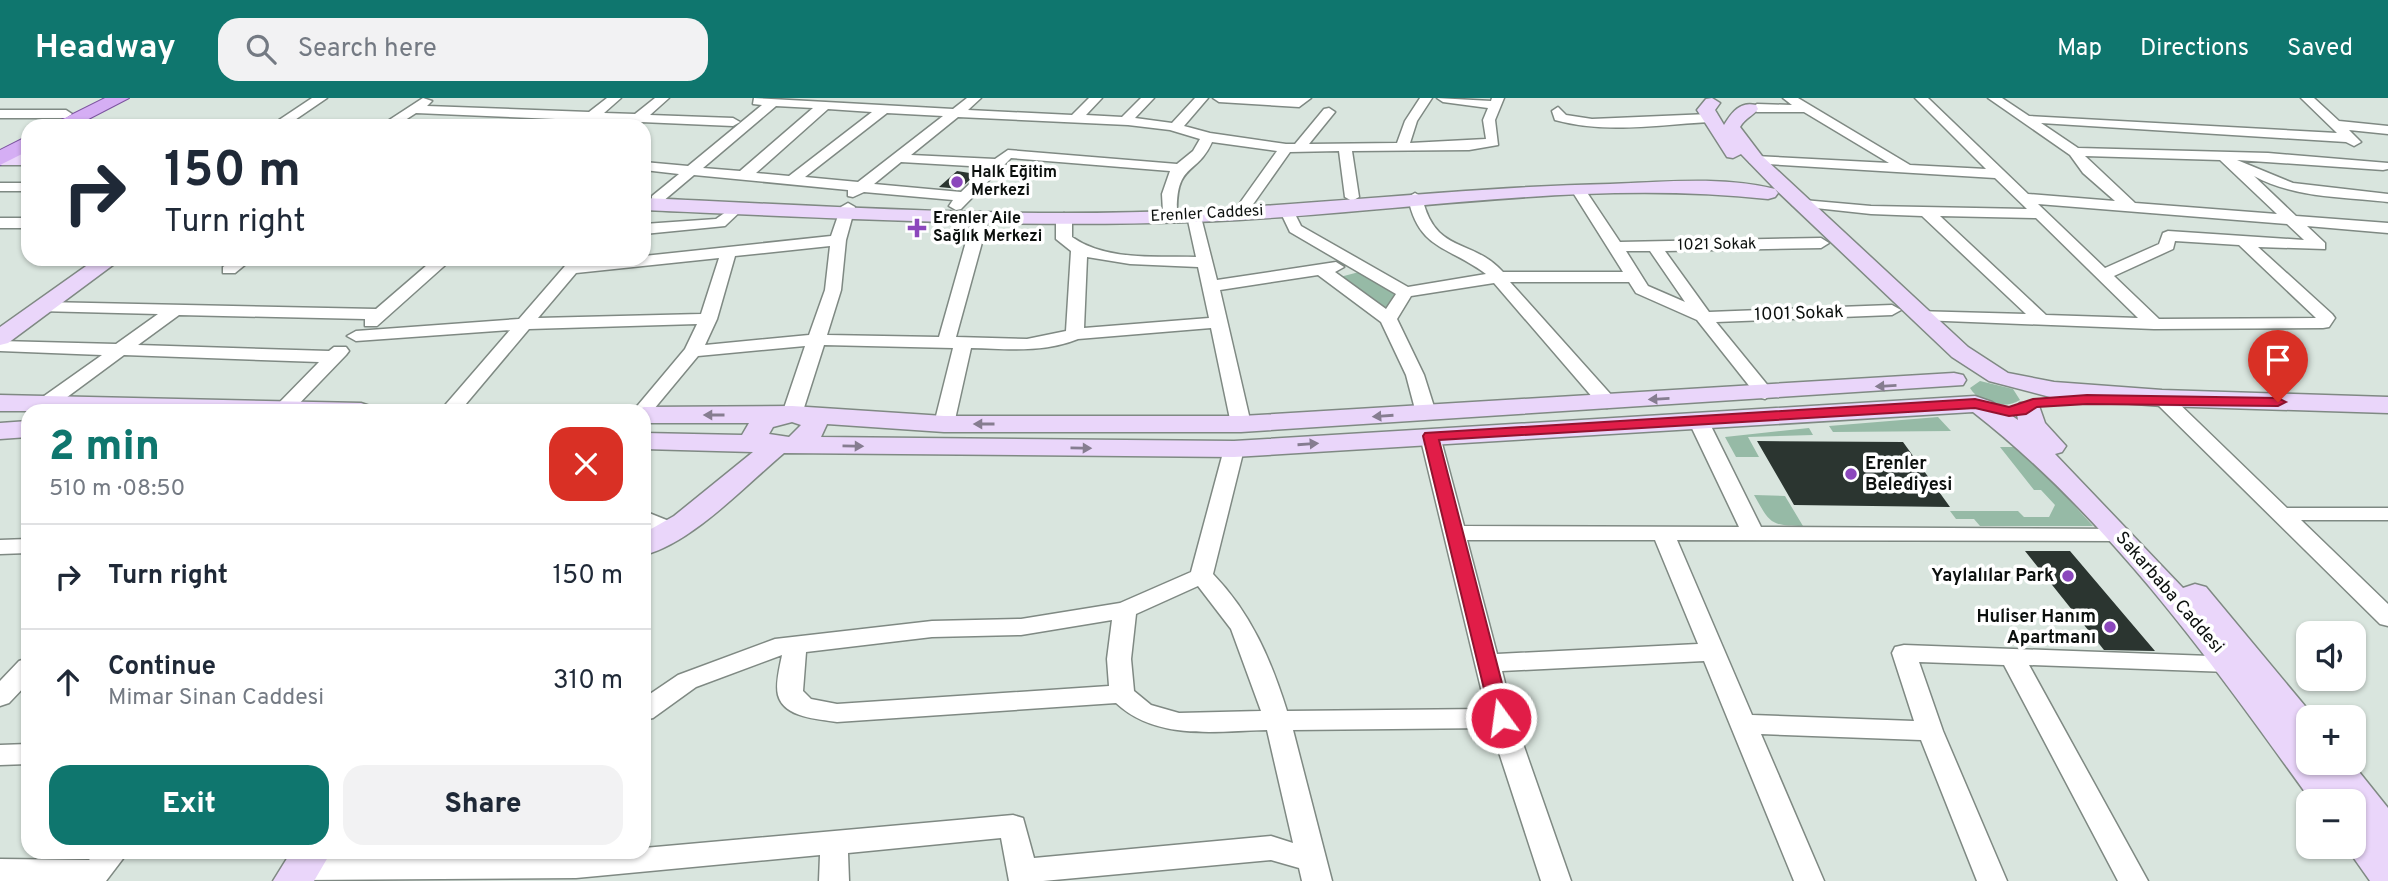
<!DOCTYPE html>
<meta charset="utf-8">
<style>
:root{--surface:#fff;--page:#f2f2f3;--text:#1f2937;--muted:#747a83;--line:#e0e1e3;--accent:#0f766e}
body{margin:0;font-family:Overpass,sans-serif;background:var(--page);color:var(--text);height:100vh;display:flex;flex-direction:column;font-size:26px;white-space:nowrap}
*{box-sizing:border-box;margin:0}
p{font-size:23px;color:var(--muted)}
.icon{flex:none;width:38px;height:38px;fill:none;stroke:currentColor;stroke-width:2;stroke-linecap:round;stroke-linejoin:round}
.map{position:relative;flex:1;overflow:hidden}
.details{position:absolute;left:21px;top:306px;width:630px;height:455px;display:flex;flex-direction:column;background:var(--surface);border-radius:21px;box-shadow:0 2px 5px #0004}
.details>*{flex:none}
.hud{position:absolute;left:21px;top:21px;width:630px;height:147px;border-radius:21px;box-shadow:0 2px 5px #0004;background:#fff;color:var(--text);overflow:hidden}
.tools{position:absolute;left:2296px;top:523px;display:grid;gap:14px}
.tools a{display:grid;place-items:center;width:70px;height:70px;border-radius:14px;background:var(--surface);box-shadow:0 2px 5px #0004;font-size:35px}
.pin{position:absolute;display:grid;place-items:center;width:60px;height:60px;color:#fff;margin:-72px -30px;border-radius:50% 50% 50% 0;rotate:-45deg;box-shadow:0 0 7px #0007}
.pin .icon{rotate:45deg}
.me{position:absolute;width:77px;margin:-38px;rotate:346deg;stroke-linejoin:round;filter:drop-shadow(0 0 5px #0008)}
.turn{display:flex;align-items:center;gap:24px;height:147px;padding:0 28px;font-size:32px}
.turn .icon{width:91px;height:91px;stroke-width:2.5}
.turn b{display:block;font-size:49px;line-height:60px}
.round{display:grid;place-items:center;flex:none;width:74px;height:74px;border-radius:21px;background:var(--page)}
.summary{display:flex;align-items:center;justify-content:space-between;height:119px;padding:0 28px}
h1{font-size:42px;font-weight:800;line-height:52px;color:var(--accent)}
.action{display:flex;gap:14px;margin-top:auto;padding:14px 28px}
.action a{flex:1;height:80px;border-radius:21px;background:var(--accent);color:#fff;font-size:28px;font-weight:800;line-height:80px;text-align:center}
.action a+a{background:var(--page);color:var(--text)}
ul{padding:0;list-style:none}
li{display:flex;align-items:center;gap:21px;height:105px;padding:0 28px;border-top:2px solid var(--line)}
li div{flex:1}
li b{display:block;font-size:26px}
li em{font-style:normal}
header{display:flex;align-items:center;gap:42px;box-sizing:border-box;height:98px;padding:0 35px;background:var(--accent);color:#fff}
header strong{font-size:33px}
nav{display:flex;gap:38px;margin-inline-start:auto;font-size:24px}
.search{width:490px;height:63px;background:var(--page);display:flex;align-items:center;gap:18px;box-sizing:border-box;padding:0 24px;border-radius:21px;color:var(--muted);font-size:26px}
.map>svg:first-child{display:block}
.green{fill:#96baa6}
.building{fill:#2b3530}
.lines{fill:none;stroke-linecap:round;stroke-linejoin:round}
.street-casing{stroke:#7f8983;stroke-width:3}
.secondary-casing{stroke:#7f8983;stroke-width:3}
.primary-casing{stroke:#7c549f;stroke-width:2}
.street{fill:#fff;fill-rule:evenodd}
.secondary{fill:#ead6fa;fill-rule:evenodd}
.primary{fill:#d5aef4;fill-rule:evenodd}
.oneway{fill:#867d90}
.route{fill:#e11d48;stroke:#92132f;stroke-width:2}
.poi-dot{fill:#8b47bc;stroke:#fff;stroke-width:2.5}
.labels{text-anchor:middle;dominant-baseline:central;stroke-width:7;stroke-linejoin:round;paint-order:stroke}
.far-poi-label{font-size:16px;font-weight:bold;fill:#0c100e;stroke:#fff;text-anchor:start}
.far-street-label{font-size:16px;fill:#0c100e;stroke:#fff}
.street-label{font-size:18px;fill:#0c100e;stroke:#fff}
.poi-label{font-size:18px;font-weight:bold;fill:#0c100e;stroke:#fff;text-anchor:end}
</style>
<header>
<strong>Headway</strong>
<div class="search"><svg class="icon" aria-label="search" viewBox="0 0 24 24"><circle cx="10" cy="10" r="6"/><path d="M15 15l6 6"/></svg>Search here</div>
<nav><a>Map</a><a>Directions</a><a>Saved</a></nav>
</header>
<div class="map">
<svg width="2388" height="783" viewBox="0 0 2388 783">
<rect width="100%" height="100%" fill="#d9e5de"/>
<path class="green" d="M 1359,174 L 1396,196 L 1386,213 L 1340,179 Z
M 1980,283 L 2013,291 L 2020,302 C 2005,312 1979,305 1970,290 Z
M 1938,319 L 1951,333 L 1833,334 L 1829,328 Z
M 1809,330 L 1813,337 L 1748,339 L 1759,359 L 1736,359 L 1725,339 Z
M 2000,349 L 2021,349 L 2093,428 L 1980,428 L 1974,421 L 1956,421 L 1950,413 L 2018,413 L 2024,419 L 2049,419 L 2055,407 L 2041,392 L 2034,392 Z
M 1754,397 L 1785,398 L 1803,428 C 1770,428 1770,425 1754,397 Z"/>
<path class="building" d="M 957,73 L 976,76 L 960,91 L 939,89 Z
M 1757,343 L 1903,344 L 1950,409 L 1794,407 Z
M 2025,453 L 2070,453 L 2155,553 L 2104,552 Z"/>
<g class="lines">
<g class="street-casing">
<path id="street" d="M 312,0 L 327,0 L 286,28 L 270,28 Z
M 423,0 L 432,3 L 427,8 L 589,14 L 607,0 L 621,0 L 604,15 L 635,16 L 655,0 L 669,0 L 650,17 L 733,20 L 740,24 L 733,28 L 641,24 L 633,28 L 627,24 L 416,15 L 396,28 L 380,28 Z
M 754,0 L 953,11 L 967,0 L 981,0 L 968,12 L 1072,17 L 1089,0 L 1102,0 L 1086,17 L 1122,19 L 1141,0 L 1154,0 L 1135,20 L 1172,25 L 1195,0 L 1208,0 L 1184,28 L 1210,35 L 1286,46 L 1295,46 L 1324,11 L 1329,10 L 1335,14 L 1309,46 L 1397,45 L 1405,23 L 1420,0 L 1432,0 L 1417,23 L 1410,45 L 1486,41 L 1483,22 L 1488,10 L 1443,4 L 1437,0 L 1491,3 L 1492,0 L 1504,0 L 1495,22 L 1498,47 L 1469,52 L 1352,53 L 1359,99 L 1352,103 L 1345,99 L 1339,53 L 1290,54 L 1249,112 L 1239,112 L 1237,109 L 1277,53 L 1212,44 C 1197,78 1176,64 1177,114 L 1170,118 L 1163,114 L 1162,96 L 1170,73 L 1011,60 L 961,111 L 956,112 L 949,108 L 953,102 L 864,94 L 853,99 L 848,98 L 848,92 L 694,77 L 662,104 L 652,104 L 652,98 L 679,76 L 644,72 L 644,64 L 688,68 L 762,7 L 753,6 ZM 776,8 L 813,10 L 740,73 L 703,70 ZM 828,11 L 872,14 L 789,78 L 756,75 ZM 887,15 L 943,18 L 858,84 L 805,79 ZM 958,19 L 1128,27 L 1170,32 L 1200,41 L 1193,53 L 1177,66 L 1008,52 L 995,61 L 911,57 ZM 901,64 L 987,69 L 961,94 L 874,86 Z
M 1213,0 L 1311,0 L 1299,9 L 1219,4 Z
M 1783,0 L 1798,0 L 1910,67 L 1986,71 L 1915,0 L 1928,0 L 2028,96 L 2115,103 L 2083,75 L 2070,57 L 1988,0 L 2002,0 L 2029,18 L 2337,35 L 2301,0 L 2314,0 L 2339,23 L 2388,28 L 2388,36 L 2349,32 L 2361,44 L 2354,48 L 2346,44 L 2041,25 L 2078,50 L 2268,55 L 2388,65 L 2388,71 L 2383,72 L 2237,62 L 2293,85 L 2388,96 L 2388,104 C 2343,99 2294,100 2254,78 L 2296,118 L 2388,125 L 2388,135 L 2307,128 L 2325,145 L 2325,151 L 2258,149 L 2332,216 L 2335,220 L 2329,229 L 2323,230 L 2154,231 L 1920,222 L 1911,217 L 1914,213 L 2026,216 L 1922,118 L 1871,116 L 1797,108 L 1792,107 L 1792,101 L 1871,108 L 2027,111 L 1995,80 L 1750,65 L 1748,62 L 1755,58 L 1889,65 L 1804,14 L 1757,14 L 1751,10 L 1757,6 L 1792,7 ZM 2085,58 L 2220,62 L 2277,116 L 2135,105 ZM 2038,106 L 2287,126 L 2304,142 L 2168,133 L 2163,135 L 2159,146 L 2105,170 ZM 1940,118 L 2036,120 L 2138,220 L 2046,217 ZM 2175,143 L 2239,147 L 2316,220 L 2159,221 L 2114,178 L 2173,151 Z
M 1558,9 L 1566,17 L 1592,21 L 1709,16 L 1715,20 L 1709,24 C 1658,27 1606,36 1555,22 L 1552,13 Z
M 0,12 L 66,12 L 72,16 L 66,20 L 0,20 Z
M 0,85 L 28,85 L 28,93 L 0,93 Z
M 1579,89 L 1584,90 L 1620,144 L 1821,140 L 1829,145 L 1821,150 L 1665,153 L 1709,214 L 1892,207 L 1901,212 L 1892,217 L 1716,224 L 1774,295 L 1765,301 L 1758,299 L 1697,222 L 1636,195 L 1629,184 L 1510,184 L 1614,300 L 1617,304 L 1607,310 L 1600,308 L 1494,185 L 1411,198 L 1397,221 L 1424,277 L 1436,315 L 1426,321 L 1416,315 L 1406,277 L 1381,224 L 1318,177 L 1220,192 L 1251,326 L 1241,332 L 1231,326 L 1211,230 L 1078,241 C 1044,255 1007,251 971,250 L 954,326 L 944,332 L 934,326 L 953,250 L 824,247 L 802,316 L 792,322 L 782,316 L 805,248 L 698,258 L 649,317 L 644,318 L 644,313 L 633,313 L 685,251 L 697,226 L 529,231 L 460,313 L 440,313 L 510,232 L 356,243 L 347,238 L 356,233 L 519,221 L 571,161 L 588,161 L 586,165 L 644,161 L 644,158 L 831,138 L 841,109 L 848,105 L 855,109 L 846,142 L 841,192 L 827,237 L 939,239 L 973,119 L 981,114 L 989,119 L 956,239 L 1027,241 L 1066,233 L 1071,153 L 1056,141 L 1056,120 L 1064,115 L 1072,120 L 1072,139 C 1106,163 1156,158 1196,159 L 1187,118 L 1190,115 L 1200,115 L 1217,182 L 1336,164 L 1344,169 L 1335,174 L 1386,211 L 1396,196 L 1290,134 L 1279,111 L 1281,108 L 1291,108 L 1301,128 L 1408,189 L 1486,176 C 1449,148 1418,152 1408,99 L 1415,95 L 1422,99 C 1435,157 1471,139 1503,174 L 1623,174 L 1572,93 ZM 830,148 L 825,192 L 809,237 L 705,247 L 717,221 L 735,158 ZM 1626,153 L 1650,153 L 1685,204 L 1648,188 ZM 1087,159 L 1130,166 L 1198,169 L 1209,220 L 1084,230 ZM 719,160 L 701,216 L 538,220 L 576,175 Z
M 737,106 L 744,110 L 725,128 L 644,136 L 644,126 L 716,121 Z
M 0,120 L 28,120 L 28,130 L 0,130 Z
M 234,161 L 252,161 L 235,175 L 223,175 L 223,169 Z
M 434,161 L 452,161 L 377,228 L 365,228 L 365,221 L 179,217 L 138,247 L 329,253 L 334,249 L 346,249 L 349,253 L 346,257 L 292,313 L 273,311 L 319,264 L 124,257 L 51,311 L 44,313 L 34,307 L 37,303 L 102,257 L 0,253 L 0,243 L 116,246 L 158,216 L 38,213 L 35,209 L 44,204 L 376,211 Z
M 2162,294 L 2169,296 L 2287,410 L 2388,410 L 2388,422 L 2301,422 L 2388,506 L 2388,528 L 2380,526 L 2155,304 L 2152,300 Z
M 1698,316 L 1708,322 L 1761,429 L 2127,431 L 2130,436 L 2127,441 L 2119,443 L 1677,442 L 1752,617 L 1914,623 L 1892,555 L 1895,549 L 1904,547 L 2238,559 L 2241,565 L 2238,571 L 2229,574 L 2029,567 L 2148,783 L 2118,783 L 2004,567 L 1919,564 L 1943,633 L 2007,783 L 1977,783 L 1921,642 L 1761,636 L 1824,783 L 1794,783 L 1704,563 L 1502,573 L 1514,620 L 1571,783 L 1541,783 L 1491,630 L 1293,632 L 1332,783 L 1302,783 L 1299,770 L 1271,762 L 1043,783 L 1009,783 L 1001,740 L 848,755 L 849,783 L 819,783 L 820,757 L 576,780 L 302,782 L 292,778 L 287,770 L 292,762 L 302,758 L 644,754 L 644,750 L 1013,717 L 1023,720 L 1034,760 L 1271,738 L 1293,745 L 1267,632 C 1215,633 1157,643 1116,605 L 837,624 C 818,621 784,620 778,597 C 775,586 780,568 782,557 L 696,589 L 653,620 L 644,622 L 644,600 L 678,577 L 775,541 L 932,523 L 1021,521 L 1120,505 L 1191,474 L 1224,351 L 1234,345 L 1244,351 L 1213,476 C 1251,515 1271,562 1287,613 L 1486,611 L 1420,338 L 1423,334 L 1430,332 L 1440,338 L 1464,428 L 1739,429 L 1688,322 ZM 1467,442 L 1655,442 L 1698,546 L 1497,556 ZM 1198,488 L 1231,531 L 1261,613 L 1179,615 L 1151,607 L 1134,593 L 1131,561 L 1136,516 ZM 1112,522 L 1107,561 L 1109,588 L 837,606 L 811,601 L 803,593 L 806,554 L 932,539 L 1021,537 Z
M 644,413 L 679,427 L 682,432 L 671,439 L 644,428 Z
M 28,441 L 28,455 L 0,456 L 0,442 Z
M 28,560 L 28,585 L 9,605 L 0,608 L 0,583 L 19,563 Z
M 28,646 L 28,666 L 0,667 L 0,647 Z
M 96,754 L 128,754 L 106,783 L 0,783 L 0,761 L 89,762 Z"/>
</g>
<g class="secondary-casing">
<path id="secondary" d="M 1712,0 L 1720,5 L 1715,12 L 1724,27 C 1732,14 1740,3 1756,7 L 1758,11 C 1753,18 1745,20 1740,29 L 1762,58 L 1968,249 L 2008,275 L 2054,284 L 2162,292 L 2388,299 L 2388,315 L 2162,308 L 2054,300 L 1989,283 L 1952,259 L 1775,91 L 1778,95 L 1775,99 L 1768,101 C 1576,80 1384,118 1192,124 C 1010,130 827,120 644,112 L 644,100 C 827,108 1012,121 1196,112 C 1334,105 1472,89 1610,86 C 1664,84 1722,78 1775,91 L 1741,56 L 1733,60 L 1727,59 L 1697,12 L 1706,1 Z
M 0,55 L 28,55 L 28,67 L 0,67 Z
M 96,161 L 121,161 L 8,245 L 0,247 L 0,229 Z
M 1954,275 L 1963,277 L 1966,282 L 1963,287 L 1241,334 L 944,334 L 827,326 L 821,339 L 1234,343 L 1975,298 L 1992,304 L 2018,322 L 2016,310 L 2020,305 L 2038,305 L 2045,325 L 2066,348 L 2062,354 L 2055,356 L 2183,490 L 2195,486 L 2206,489 L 2315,620 L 2308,620 L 2308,665 L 2352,665 L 2388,710 L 2388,783 L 2370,783 L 2346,749 L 2354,749 L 2354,704 L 2312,704 C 2212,565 2109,420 1973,314 L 1234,359 L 784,355 C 746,387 692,445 644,457 L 644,435 L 674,418 L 753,354 L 644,351 L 644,335 L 742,337 L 749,325 L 644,325 L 644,313 L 634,313 L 644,309 L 792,308 L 944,318 L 1241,318 ZM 792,324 L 801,327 L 789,339 L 769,336 L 773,329 Z
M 0,297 L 361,305 L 370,308 L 374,313 L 0,313 Z
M 28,323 L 28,339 L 0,341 L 0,325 Z
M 291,754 L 331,754 L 314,783 L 273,783 Z"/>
</g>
<g class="primary-casing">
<path id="primary" d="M 105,0 L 129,0 L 75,28 L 49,28 Z
M 28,38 L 28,53 L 0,67 L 0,52 Z"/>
</g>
<use href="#street" class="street"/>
<use href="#secondary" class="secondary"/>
<use href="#primary" class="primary"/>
</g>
<defs><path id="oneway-solid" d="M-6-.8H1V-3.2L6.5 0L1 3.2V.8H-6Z" transform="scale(1.75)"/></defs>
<g class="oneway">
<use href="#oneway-solid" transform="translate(1886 288) rotate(177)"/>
<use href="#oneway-solid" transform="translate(1659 301) rotate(177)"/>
<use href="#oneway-solid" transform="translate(714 317) rotate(180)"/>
<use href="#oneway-solid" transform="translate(1383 318) rotate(176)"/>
<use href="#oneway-solid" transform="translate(984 326) rotate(-180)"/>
<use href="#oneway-solid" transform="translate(1308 346) rotate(-4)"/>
<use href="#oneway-solid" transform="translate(853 348) rotate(1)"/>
<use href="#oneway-solid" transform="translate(1081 350) rotate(1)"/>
</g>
<path class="route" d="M 2087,297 L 2278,300 L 2286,304 L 2278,308 L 2087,306 L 2037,309 L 2026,316 L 2009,318 L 1975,310 L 1439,342 L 1511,620 L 1501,627 L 1491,620 L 1423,338 L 1425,335 L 1975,301 L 2009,309 L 2033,301 Z"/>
<g class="poi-dot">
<circle cx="957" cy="84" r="7"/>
<path d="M913.5 119.5h7v7h7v7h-7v7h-7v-7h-7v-7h7z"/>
<circle cx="1851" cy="376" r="7"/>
<circle cx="2068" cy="478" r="7"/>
<circle cx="2110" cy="529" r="7"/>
</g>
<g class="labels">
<g class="far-poi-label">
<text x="971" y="75">Halk Eğitim<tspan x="971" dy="18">Merkezi</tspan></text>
<text x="933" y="121">Erenler Aile<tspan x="933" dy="18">Sağlık Merkezi</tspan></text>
</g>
<g class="far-street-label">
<text transform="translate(1207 116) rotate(-3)">Erenler Caddesi</text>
<text transform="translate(1717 147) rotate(-1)">1021 Sokak</text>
</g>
<g class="street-label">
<text transform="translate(1799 216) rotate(-2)">1001 Sokak</text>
<text transform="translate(2169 495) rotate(49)">Sakarbaba Caddesi</text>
</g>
<g class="poi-label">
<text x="1865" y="366" text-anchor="start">Erenler<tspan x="1865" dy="21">Belediyesi</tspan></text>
<text x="2054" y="478">Yaylalılar Park</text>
<text x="2096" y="519">Huliser Hanım<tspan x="2096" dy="21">Apartmanı</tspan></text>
</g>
</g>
</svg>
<div class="tools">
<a><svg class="icon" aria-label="sound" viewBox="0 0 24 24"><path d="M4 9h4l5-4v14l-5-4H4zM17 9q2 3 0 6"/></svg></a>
<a>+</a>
<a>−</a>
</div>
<div class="pin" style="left:2278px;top:304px;background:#d93025"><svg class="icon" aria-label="arrive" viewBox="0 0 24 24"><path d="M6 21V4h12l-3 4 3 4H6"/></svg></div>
<svg class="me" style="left:1501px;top:620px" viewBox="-20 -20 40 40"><circle r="17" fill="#e11d48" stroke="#fff" stroke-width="3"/><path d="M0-11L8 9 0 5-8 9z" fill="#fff"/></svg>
<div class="hud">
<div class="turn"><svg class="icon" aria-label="right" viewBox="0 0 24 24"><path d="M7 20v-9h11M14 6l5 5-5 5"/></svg><div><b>150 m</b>Turn right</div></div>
</div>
<section class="details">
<div class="summary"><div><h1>2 min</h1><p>510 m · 08:50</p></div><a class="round" style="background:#d93025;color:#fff"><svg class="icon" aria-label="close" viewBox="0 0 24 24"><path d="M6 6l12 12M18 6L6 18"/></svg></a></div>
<ul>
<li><svg class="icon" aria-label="right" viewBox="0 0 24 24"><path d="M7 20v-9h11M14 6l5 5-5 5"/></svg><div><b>Turn right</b></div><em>150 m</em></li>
<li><svg class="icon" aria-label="ahead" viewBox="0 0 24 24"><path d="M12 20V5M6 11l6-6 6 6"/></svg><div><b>Continue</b><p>Mimar Sinan Caddesi</p></div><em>310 m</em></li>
</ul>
<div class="action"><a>Exit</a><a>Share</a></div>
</section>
</div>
